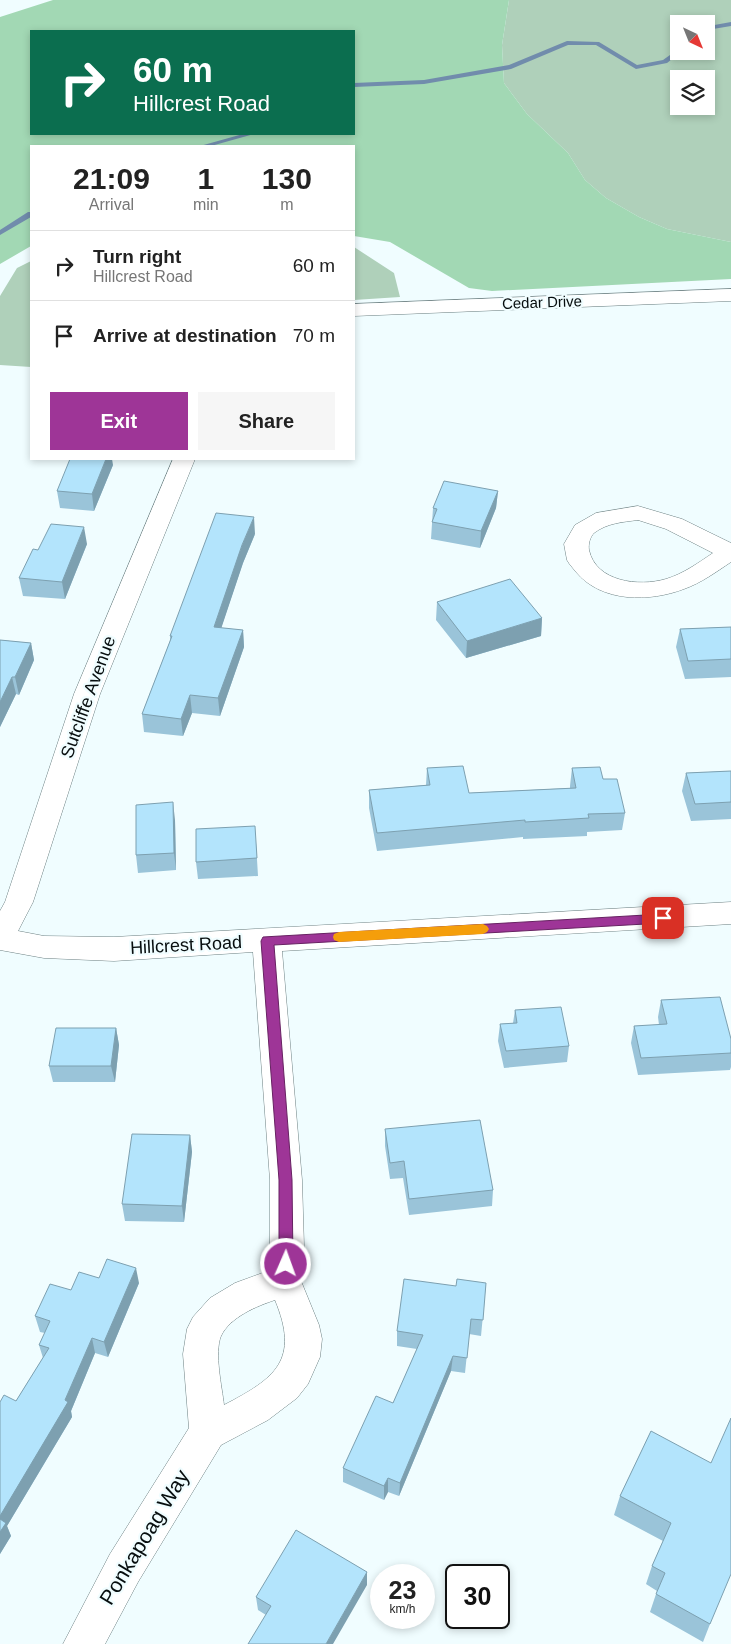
<!DOCTYPE html>
<style>
:root{--surface:#fff;--page:#f6f6f6;--text:#222;--muted:#767676;--line:#e0e0e0;--accent:#9e3597}
body{margin:0;font-family:Helvetica,sans-serif;background:var(--page);color:var(--text);height:100vh;display:flex;flex-direction:column;font-size:19px;white-space:nowrap}
*{box-sizing:border-box;margin:0}
p{font-size:16px;color:var(--muted)}
.icon{flex:none;width:28px;height:28px;fill:none;stroke:currentColor;stroke-width:2;stroke-linecap:round;stroke-linejoin:round}
.map{position:relative;flex:1;overflow:hidden}
.panel{position:absolute;left:30px;top:145px;width:325px;height:315px;display:flex;flex-direction:column;background:var(--surface);border-radius:0px;box-shadow:0 2px 8px #0003}
.panel>*{flex:none}
.banner{position:absolute;left:30px;top:30px;width:325px;height:105px;border-radius:0px;box-shadow:0 2px 8px #0003;background:#0b6e4f;color:#fff;overflow:hidden}
.needle{width:32px;rotate:137deg}
.buttons{position:absolute;left:670px;top:15px;display:grid;gap:10px}
.buttons a{display:grid;place-items:center;width:45px;height:45px;border-radius:0px;background:var(--surface);box-shadow:0 2px 8px #0003;font-size:25px}
.speed{position:absolute;left:370px;top:1564px;display:flex;gap:10px;font-size:25px;font-weight:700;text-align:center}
.speed>*{display:grid;place-content:center;width:65px;height:65px;border-radius:50%;background:var(--surface);box-shadow:0 2px 8px #0003;line-height:1}
.speed small{font-size:12px;font-weight:400}
.speed .limit{border:2px solid #111;border-radius:8px;background:#fff;color:#111}
.pin{position:absolute;display:grid;place-items:center;width:42px;height:42px;color:#fff;margin:-21px;border-radius:10px;box-shadow:0 2px 8px #0006}
.me{position:absolute;width:55px;margin:-28px;rotate:2deg;stroke-linejoin:round;filter:drop-shadow(0 0 4px #0008)}
.turn{display:flex;align-items:center;gap:18px;height:105px;padding:0 20px;font-size:22px}
.turn .icon{width:65px;height:65px;stroke-width:2.5}
.turn b{display:block;font-size:35px;line-height:42px}
.eta{display:flex;justify-content:space-evenly;align-items:center;height:85px;text-align:center}
.eta b{font-size:30px;font-weight:800;line-height:35px}
.action{display:flex;gap:10px;margin-top:auto;padding:10px 20px}
.action a{flex:1;height:58px;border-radius:0px;background:var(--accent);color:#fff;font-size:20px;font-weight:800;line-height:58px;text-align:center}
.action a+a{background:var(--page);color:var(--text)}
ul{padding:0;list-style:none}
li{display:flex;align-items:center;gap:15px;height:70px;padding:0 20px;border-top:1px solid var(--line)}
li div{flex:1}
li b{display:block;font-size:19px}
li em{font-style:normal}
.map>svg:first-child{display:block}
.green{fill:#afd0ba;fill-rule:evenodd}
.forest{fill:#a2d8b4;fill-rule:evenodd}
.lines{fill:none;stroke-linecap:round;stroke-linejoin:round}
.stream{fill:#718cac;fill-rule:evenodd}
.minor-casing{stroke:#6d8183;stroke-width:1}
.minor{fill:#fff;fill-rule:evenodd}
.wall{fill:#9ac4d9}
.shaded-wall{fill:#7da0b0}
.building{fill:#b3e4fc;stroke:#7da0b0}
.route{fill:#9e3597;stroke:#672262}
.slow{fill:#f59e0b}
.labels{text-anchor:middle;dominant-baseline:central;stroke-width:4.5;stroke-linejoin:round;paint-order:stroke}
.far-street-label{font-size:15px;fill:#070e0f;stroke:#f0fdff}
.street-label{font-size:18px;fill:#070e0f;stroke:#f0fdff}
.near-street-label{font-size:21px;fill:#070e0f;stroke:#f0fdff}
</style>
<div class="map">
<svg width="731" height="1644" viewBox="0 0 731 1644">
<rect width="100%" height="100%" fill="#f0fdff"/>
<path class="green" d="M 509,0 L 731,0 L 731,242 L 667,229 L 639,217 L 606,198 L 585,180 L 568,153 L 527,114 L 504,83 L 502,45 ZM 679,24 L 706,24 L 706,51 L 679,51 ZM 679,79 L 706,79 L 706,106 L 679,106 Z
M 354,247 L 394,273 L 400,297 L 354,300 Z
M 31,261 L 31,367 L 0,365 L 0,296 L 17,268 Z"/>
<path class="forest" d="M 53,0 L 509,0 L 502,45 L 504,83 L 527,114 L 568,153 L 585,180 L 606,198 L 639,217 L 667,229 L 731,242 L 731,279 L 492,291 L 469,288 L 390,242 L 354,236 L 354,146 L 31,146 L 31,246 L 0,264 L 0,17 ZM 31,31 L 354,31 L 354,134 L 31,134 Z"/>
<g class="lines">
<path class="stream" d="M 731,22 L 731,26 L 713,29 L 706,33 L 706,28 L 709,26 Z
M 567,41 L 599,42 L 637,65 L 663,60 L 677,50 L 682,51 L 667,63 L 636,69 L 596,45 L 568,45 L 511,69 L 424,84 L 354,87 L 354,83 L 424,80 L 509,65 Z
M 243,134 L 254,134 L 211,146 L 200,146 Z
M 28,212 L 31,212 L 31,217 L 0,235 L 0,230 Z"/>
<g class="minor-casing">
<path id="minor" d="M 731,289 L 731,301 L 354,316 L 354,304 Z
M 173,459 L 195,459 L 100,694 L 33,902 L 18,931 L 44,936 L 114,937 L 731,902 L 731,924 L 282,951 L 302,1180 L 304,1247 L 301,1281 L 319,1325 L 322,1339 L 320,1357 L 308,1384 L 297,1398 L 268,1420 L 221,1445 L 138,1582 L 105,1644 L 63,1644 L 110,1554 L 189,1428 L 183,1354 L 187,1329 L 193,1317 L 210,1298 L 235,1283 L 268,1271 L 270,1247 L 270,1180 L 253,952 L 114,961 L 44,958 L 0,950 L 0,911 L 5,902 L 74,694 ZM 275,1300 C 300,1360 276,1378 224,1405 C 222,1387 214,1353 221,1336 C 230,1317 257,1306 275,1300 Z
M 638,506 L 682,519 L 731,543 L 731,562 C 716,572 701,583 684,589 C 650,602 602,603 576,572 C 573,568 569,564 567,560 C 566,555 565,549 564,544 L 575,525 L 596,513 ZM 638,520 L 666,529 L 713,553 C 698,563 683,574 666,579 C 639,587 596,582 589,550 C 588,544 590,537 594,533 C 607,523 623,522 638,520 Z"/>
</g>
<use href="#minor" class="minor"/>
</g>
<path class="wall" d="M 113,465 L 94,511 L 60,508 L 57,491 Z
M 498,491 L 496,508 L 480,548 L 431,539 L 433,508 Z
M 255,534 L 243,563 L 221,628 L 243,630 L 244,647 L 220,716 L 192,713 L 183,736 L 144,732 L 142,714 L 170,641 L 170,636 Z
M 87,544 L 65,599 L 23,596 L 19,578 L 38,550 Z
M 437,602 L 542,618 L 541,636 L 466,658 L 436,620 Z
M 731,627 L 731,677 L 685,679 L 676,647 L 680,629 Z
M 0,640 L 31,643 L 34,660 L 19,695 L 16,694 L 0,727 Z
M 427,768 L 469,793 L 570,788 L 570,786 L 572,768 L 603,779 L 625,813 L 622,830 L 587,832 L 587,836 L 523,839 L 523,837 L 377,851 L 369,808 L 369,790 L 426,785 Z
M 731,771 L 731,819 L 691,821 L 682,791 L 686,773 Z
M 175,820 L 176,870 L 138,873 L 136,855 Z
M 256,843 L 258,876 L 198,879 L 196,862 Z
M 661,1000 L 731,1039 L 731,1067 L 730,1070 L 638,1075 L 631,1043 L 634,1026 L 659,1025 L 658,1017 Z
M 515,1010 L 569,1046 L 567,1062 L 504,1068 L 498,1041 L 500,1024 L 513,1023 Z
M 116,1028 L 119,1045 L 115,1082 L 53,1082 L 49,1066 Z
M 385,1129 L 493,1190 L 492,1206 L 409,1215 L 403,1178 L 390,1179 L 385,1146 Z
M 190,1135 L 192,1152 L 184,1222 L 125,1221 L 122,1204 Z
M 99,1278 L 139,1283 L 108,1357 L 95,1353 L 71,1411 L 72,1417 L 7,1526 L 11,1536 L 0,1554 L 0,1402 L 16,1401 L 43,1358 L 39,1345 L 45,1333 L 40,1332 L 35,1316 L 71,1290 Z
M 486,1283 L 481,1336 L 469,1334 L 465,1373 L 451,1371 L 399,1496 L 388,1492 L 384,1500 L 343,1482 L 343,1468 L 393,1403 L 417,1349 L 397,1346 L 397,1331 L 456,1286 Z
M 651,1431 L 710,1624 L 703,1642 L 650,1612 L 657,1591 L 646,1584 L 652,1566 L 663,1541 L 614,1515 L 620,1496 Z
M 367,1572 L 367,1585 L 266,1615 L 258,1610 L 256,1597 Z"/>
<path class="shaded-wall" d="M 106,459 L 112,459 L 113,465 L 94,511 L 92,494 Z
M 498,491 L 496,508 L 480,548 L 481,531 Z
M 254,517 L 255,534 L 243,563 L 216,644 L 214,627 L 242,545 Z
M 84,527 L 87,544 L 65,599 L 62,582 Z
M 542,618 L 541,636 L 466,658 L 467,641 Z
M 243,630 L 244,647 L 220,716 L 218,698 Z
M 31,643 L 34,660 L 19,695 L 15,677 Z
M 12,677 L 16,694 L 0,727 L 0,702 Z
M 190,695 L 192,713 L 183,736 L 181,719 Z
M 173,802 L 175,820 L 176,870 L 174,853 Z
M 116,1028 L 119,1045 L 115,1082 L 111,1066 Z
M 190,1135 L 192,1152 L 184,1222 L 182,1206 Z
M 136,1268 L 139,1283 L 108,1357 L 104,1342 Z
M 92,1338 L 95,1353 L 71,1411 L 72,1417 L 7,1526 L 11,1536 L 0,1554 L 0,1516 L 65,1400 Z
M 453,1356 L 451,1371 L 399,1496 L 400,1483 Z
M 388,1478 L 388,1492 L 384,1500 L 384,1486 Z
M 367,1572 L 367,1585 L 333,1644 L 326,1644 Z"/>
<path class="building" d="M 70,459 L 106,459 L 92,494 L 57,491 Z
M 444,481 L 498,491 L 481,531 L 432,522 L 437,509 L 433,508 Z
M 216,513 L 254,517 L 242,545 L 214,627 L 243,630 L 218,698 L 190,695 L 181,719 L 142,714 L 172,636 L 170,636 Z
M 51,524 L 84,527 L 62,582 L 19,578 L 33,549 L 38,550 Z
M 510,579 L 542,618 L 467,641 L 437,602 Z
M 731,627 L 731,659 L 688,661 L 680,629 Z
M 0,640 L 31,643 L 15,677 L 12,677 L 0,702 Z
M 463,766 L 469,793 L 576,788 L 572,768 L 600,767 L 603,779 L 617,779 L 625,813 L 588,814 L 589,818 L 525,822 L 525,820 L 377,833 L 369,790 L 430,785 L 427,768 Z
M 731,771 L 731,802 L 695,804 L 686,773 Z
M 173,802 L 174,853 L 136,855 L 136,805 Z
M 255,826 L 257,858 L 196,862 L 196,829 Z
M 720,997 L 731,1039 L 731,1053 L 641,1058 L 634,1026 L 667,1024 L 661,1000 Z
M 561,1007 L 569,1046 L 506,1051 L 500,1024 L 517,1023 L 515,1010 Z
M 56,1028 L 116,1028 L 111,1066 L 49,1066 Z
M 480,1120 L 493,1190 L 409,1199 L 404,1161 L 390,1163 L 385,1129 Z
M 132,1134 L 190,1135 L 182,1206 L 122,1204 Z
M 107,1259 L 136,1268 L 104,1342 L 92,1338 L 65,1400 L 68,1402 L 0,1516 L 0,1402 L 4,1395 L 16,1401 L 49,1348 L 39,1345 L 50,1321 L 35,1316 L 50,1284 L 71,1290 L 79,1272 L 99,1278 Z
M 404,1279 L 456,1286 L 457,1279 L 486,1283 L 483,1320 L 471,1319 L 467,1358 L 453,1356 L 400,1483 L 388,1478 L 384,1486 L 343,1468 L 376,1396 L 393,1403 L 423,1335 L 397,1331 Z
M 731,1418 L 731,1574 L 710,1624 L 656,1594 L 665,1573 L 652,1566 L 671,1523 L 620,1496 L 651,1431 L 711,1463 Z
M 0,1519 L 6,1523 L 0,1532 Z
M 296,1530 L 367,1572 L 326,1644 L 248,1644 L 271,1606 L 256,1597 Z"/>
<path class="route" d="M 663,914 L 667,915 L 669,918 L 667,921 L 663,923 L 274,945 L 292,1180 L 293,1264 L 291,1269 L 286,1271 L 281,1269 L 279,1264 L 279,1180 L 261,941 L 263,937 Z"/>
<path class="slow" d="M 483,924 L 487,926 L 489,929 L 487,932 L 483,934 L 339,942 L 334,940 L 333,937 L 334,934 L 339,932 Z"/>
<g class="labels">
<g class="far-street-label">
<text transform="translate(542 302) rotate(-2)">Cedar Drive</text>
</g>
<g class="street-label">
<text transform="translate(88 697) rotate(-70)">Sutcliffe Avenue</text>
<text transform="translate(186 945) rotate(-3)">Hillcrest Road</text>
</g>
<g class="near-street-label">
<text transform="translate(144 1537) rotate(-59)">Ponkapoag Way</text>
</g>
</g>
</svg>
<div class="buttons">
<a><svg class="needle" viewBox="-14 -14 28 28"><path d="M0-13l5 13h-10z" fill="#e53935"/><path d="M0 13l5-13h-10z" fill="#767676"/></svg></a>
<a><svg class="icon" aria-label="layers" viewBox="0 0 24 24"><path d="M12 4l9 5-9 5-9-5zM3 14l9 5 9-5"/></svg></a>
</div>
<div class="speed"><div>23<small>km/h</small></div><div class="limit">30</div></div>
<div class="pin" style="left:663px;top:918px;background:#d93025"><svg class="icon" aria-label="arrive" viewBox="0 0 24 24"><path d="M6 21V4h12l-3 4 3 4H6"/></svg></div>
<svg class="me" style="left:286px;top:1264px" viewBox="-20 -20 40 40"><circle r="17" fill="#9e3597" stroke="#fff" stroke-width="3"/><path d="M0-11L8 9 0 5-8 9z" fill="#fff"/></svg>
<div class="banner">
<div class="turn"><svg class="icon" aria-label="right" viewBox="0 0 24 24"><path d="M7 20v-9h11M14 6l5 5-5 5"/></svg><div><b>60 m</b>Hillcrest Road</div></div>
</div>
<section class="panel">
<div class="eta">
<div><b>21:09</b><p>Arrival</p></div>
<div><b>1</b><p>min</p></div>
<div><b>130</b><p>m</p></div>
</div>
<ul>
<li><svg class="icon" aria-label="right" viewBox="0 0 24 24"><path d="M7 20v-9h11M14 6l5 5-5 5"/></svg><div><b>Turn right</b><p>Hillcrest Road</p></div><em>60 m</em></li>
<li><svg class="icon" aria-label="arrive" viewBox="0 0 24 24"><path d="M6 21V4h12l-3 4 3 4H6"/></svg><div><b>Arrive at destination</b></div><em>70 m</em></li>
</ul>
<div class="action"><a>Exit</a><a>Share</a></div>
</section>
</div>
